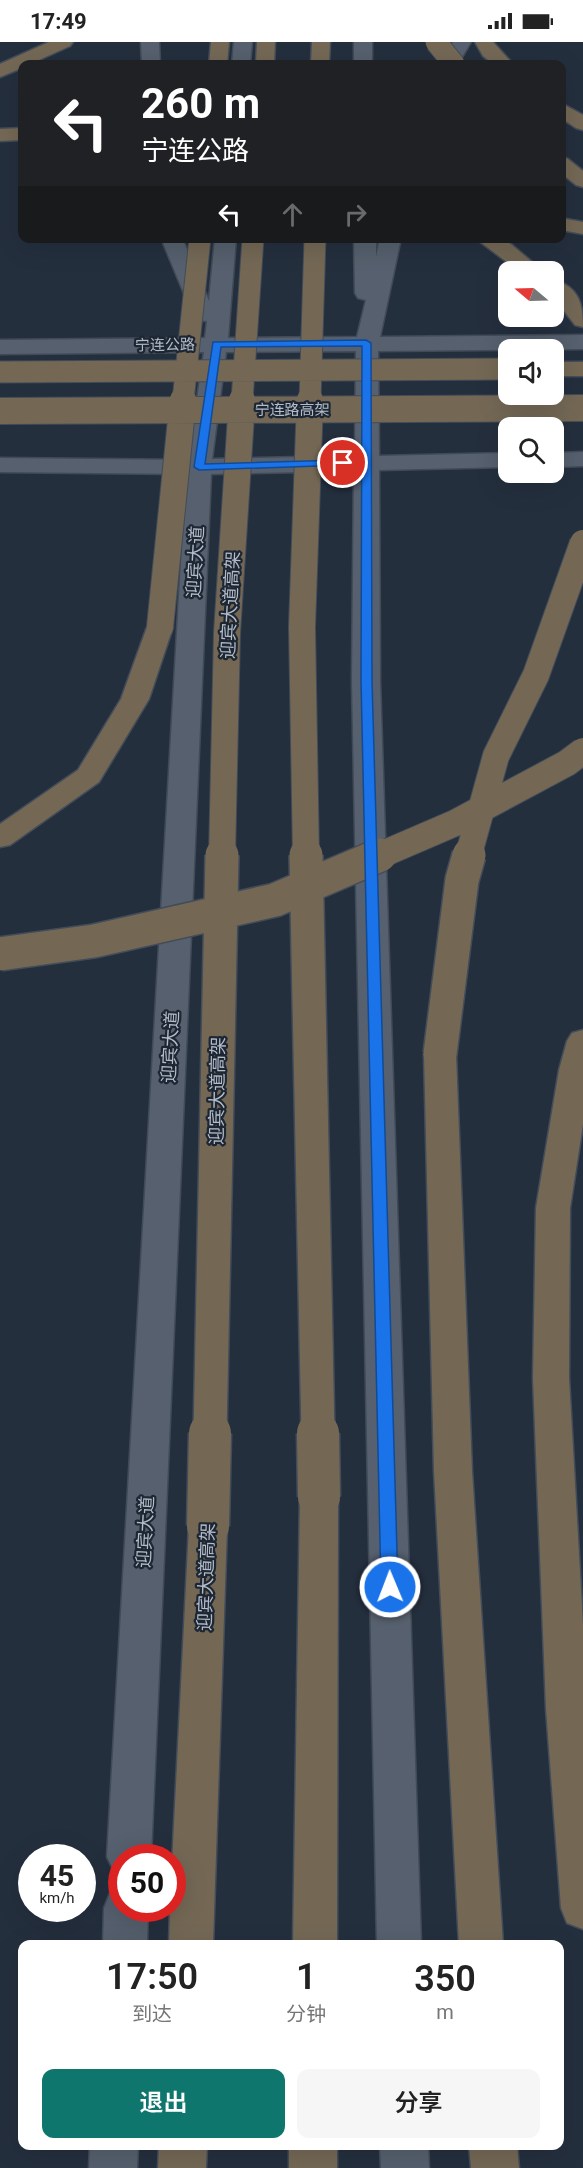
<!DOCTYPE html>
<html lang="zh">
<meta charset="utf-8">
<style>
:root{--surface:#fff;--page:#f6f6f6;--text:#222;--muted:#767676;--accent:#0f766e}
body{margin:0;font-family:Roboto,"Noto Sans SC",sans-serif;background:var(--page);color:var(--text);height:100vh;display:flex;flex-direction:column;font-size:22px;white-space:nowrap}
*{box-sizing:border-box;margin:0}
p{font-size:20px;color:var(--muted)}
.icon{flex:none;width:33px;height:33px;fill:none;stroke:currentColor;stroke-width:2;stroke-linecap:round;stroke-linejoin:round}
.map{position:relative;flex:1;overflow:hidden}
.drawer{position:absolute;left:18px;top:1898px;width:546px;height:210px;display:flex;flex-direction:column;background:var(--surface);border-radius:12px;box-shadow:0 6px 24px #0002}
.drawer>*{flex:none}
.banner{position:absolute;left:18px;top:18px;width:548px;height:183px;border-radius:12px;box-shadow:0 6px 24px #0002;background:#202124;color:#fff;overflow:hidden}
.needle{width:39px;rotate:289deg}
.fabs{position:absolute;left:498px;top:219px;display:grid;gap:12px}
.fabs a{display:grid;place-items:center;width:66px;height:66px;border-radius:12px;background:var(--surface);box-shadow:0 6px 24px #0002;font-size:30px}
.speed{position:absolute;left:18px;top:1802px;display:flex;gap:12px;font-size:30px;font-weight:700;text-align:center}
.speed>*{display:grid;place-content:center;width:78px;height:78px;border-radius:50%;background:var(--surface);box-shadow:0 6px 24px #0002;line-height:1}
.speed small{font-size:15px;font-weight:400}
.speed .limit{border:9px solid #d22;background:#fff;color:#111}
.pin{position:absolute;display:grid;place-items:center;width:51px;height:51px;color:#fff;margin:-26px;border:3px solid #fff;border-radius:50%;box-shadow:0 2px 6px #0007}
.me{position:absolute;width:66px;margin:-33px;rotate:359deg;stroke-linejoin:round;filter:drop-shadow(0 0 4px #0008)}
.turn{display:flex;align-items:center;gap:21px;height:126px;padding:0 24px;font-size:27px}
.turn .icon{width:78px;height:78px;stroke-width:2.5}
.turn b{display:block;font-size:42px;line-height:51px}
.lanes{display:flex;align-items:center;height:57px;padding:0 24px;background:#0003;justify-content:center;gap:30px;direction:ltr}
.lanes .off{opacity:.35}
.eta{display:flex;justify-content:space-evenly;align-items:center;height:102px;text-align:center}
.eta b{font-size:36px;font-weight:600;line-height:42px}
.cta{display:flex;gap:12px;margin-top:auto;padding:12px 24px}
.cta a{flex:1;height:69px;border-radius:12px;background:var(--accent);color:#fff;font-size:24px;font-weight:600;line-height:69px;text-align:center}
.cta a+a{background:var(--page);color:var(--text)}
.status{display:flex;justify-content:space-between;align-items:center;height:42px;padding:0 30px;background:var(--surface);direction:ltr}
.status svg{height:16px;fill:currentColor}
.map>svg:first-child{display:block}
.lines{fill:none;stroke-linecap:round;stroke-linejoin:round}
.major-casing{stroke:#414a57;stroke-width:3}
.highway-casing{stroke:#434c59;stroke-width:3}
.major{fill:#56606e;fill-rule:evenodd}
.highway{fill:#746855;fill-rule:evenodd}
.highway-bridge-far3-casing{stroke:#434c59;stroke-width:23;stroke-linecap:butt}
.highway-bridge-far2-casing{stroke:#434c59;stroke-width:28;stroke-linecap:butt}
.highway-bridge-far1-casing{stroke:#434c59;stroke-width:36;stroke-linecap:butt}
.highway-bridge-casing{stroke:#434c59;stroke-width:45;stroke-linecap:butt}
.highway-bridge-far3{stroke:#746855;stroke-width:21}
.highway-bridge-far2{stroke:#746855;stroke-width:26}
.highway-bridge-far1{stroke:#746855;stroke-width:33}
.highway-bridge{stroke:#746855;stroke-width:42}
.route{fill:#1a73e8;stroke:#114b97;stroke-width:1.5}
.labels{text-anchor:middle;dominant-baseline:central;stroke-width:4.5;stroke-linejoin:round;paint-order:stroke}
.far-street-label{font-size:15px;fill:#b4bcc9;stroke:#1d2633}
.street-label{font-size:18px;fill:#b4bcc9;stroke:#1d2633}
</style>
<div class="status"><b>17:49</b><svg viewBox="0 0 49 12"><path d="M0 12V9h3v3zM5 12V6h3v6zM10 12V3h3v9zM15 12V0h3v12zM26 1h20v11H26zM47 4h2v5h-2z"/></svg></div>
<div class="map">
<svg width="583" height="2126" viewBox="0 0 583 2126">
<rect width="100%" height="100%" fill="#242f3e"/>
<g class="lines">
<g class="major-casing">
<path id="major" d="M 141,0 L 159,0 L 160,22 L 142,22 Z
M 234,0 L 252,0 L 250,22 L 232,22 Z
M 354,0 L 372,0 L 372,22 L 354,22 Z
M 453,0 L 471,0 L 458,22 L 440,22 Z
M 161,196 L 182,196 L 209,259 L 215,196 L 236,196 L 228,296 L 357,295 L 366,258 L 358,256 L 355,251 L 354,196 L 376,196 L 376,215 L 380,196 L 401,196 L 380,295 L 583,293 L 583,307 L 378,309 L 379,414 L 508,411 L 508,425 L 379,428 L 380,639 L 421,1902 L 377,1902 L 352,639 L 354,429 L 211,432 L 151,1815 L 122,1815 L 122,1833 L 114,1829 L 107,1815 L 186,432 L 0,430 L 0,416 L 188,418 L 204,310 L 0,312 L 0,298 L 205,296 L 207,279 L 196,278 L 193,273 ZM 356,309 L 355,414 L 212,417 L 226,310 Z
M 583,410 L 583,424 L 554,425 L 554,411 Z
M 122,1847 L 122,1866 L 148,1866 L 147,1902 L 103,1902 L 104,1866 L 110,1851 Z
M 90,2103 L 138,2103 L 137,2126 L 89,2126 Z
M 380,2103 L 428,2103 L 429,2126 L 381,2126 Z"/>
</g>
<g class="highway-casing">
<path id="highway" d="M 49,0 L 73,0 L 70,4 L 30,22 L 22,22 L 22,26 L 0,35 L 0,22 Z
M 211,0 L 229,0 L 227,22 L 209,22 Z
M 257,0 L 275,0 L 274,22 L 256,22 Z
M 312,0 L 330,0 L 329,22 L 311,22 Z
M 475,0 L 493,0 L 513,22 L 493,22 L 483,14 Z
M 561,61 L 583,73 L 583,88 L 576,86 L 561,76 Z
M 22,86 L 22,98 L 0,99 L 0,87 Z
M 561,115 L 568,117 L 583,129 L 583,145 L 576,143 L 561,131 Z
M 561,176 L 583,180 L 583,192 L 561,188 Z
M 475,196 L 502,196 L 512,203 L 544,230 L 520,230 Z
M 554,238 C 579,245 583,262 583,285 L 575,283 L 554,256 Z
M 554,320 L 583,320 L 583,334 L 554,334 Z
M 160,577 L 169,579 L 173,585 L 149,657 L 99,740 L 10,803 L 0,805 L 0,782 L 78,728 L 121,657 L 147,585 L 151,579 Z
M 583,988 L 583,1082 L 570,1166 L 569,1336 L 583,1583 L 583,1887 L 567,1881 L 561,1866 L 546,1667 L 533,1336 L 536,1166 L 559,1028 L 567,999 L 572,991 Z
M 440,1001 L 451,1004 L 456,1012 L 472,1429 L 503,1902 L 459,1902 L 434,1429 L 424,1012 L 429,1004 Z
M 319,1439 L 333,1444 L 338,1455 L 337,1902 L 293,1902 L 300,1455 L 305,1444 Z
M 208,1468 L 222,1472 L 227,1484 L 213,1902 L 169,1902 L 170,1866 L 172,1866 L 172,1822 L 189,1484 L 194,1472 Z
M 159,2103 L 207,2103 L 206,2126 L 158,2126 Z
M 289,2103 L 337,2103 L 337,2126 L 289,2126 Z
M 469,2103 L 517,2103 L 519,2126 L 471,2126 Z"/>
</g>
<use href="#major" class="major"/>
<use href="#highway" class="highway"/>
<g class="highway-bridge-far3-casing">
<path id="highway-bridge-far3" d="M 436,0 L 454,22
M 0,330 L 508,327
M 183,359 L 200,196
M 242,359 L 253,196
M 310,359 L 315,196"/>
</g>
<g class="highway-bridge-far2-casing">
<path id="highway-bridge-far2" d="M 0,369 L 583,366
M 160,585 L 183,358
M 222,815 L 227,591 L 242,358
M 306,815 L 302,585 L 310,358
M 376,815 L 455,781 L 567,721 L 583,709
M 468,815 L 496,714 L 536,633 L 583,501"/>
</g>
<g class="highway-bridge-far1-casing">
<path id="highway-bridge-far1" d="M 306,813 L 318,1393
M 0,912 L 94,899 L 275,858 L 380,813
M 440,1012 L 462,838 L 469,813
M 210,1393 L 222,813"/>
</g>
<g class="highway-bridge-casing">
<path id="highway-bridge" d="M 318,1391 L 319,1455
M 208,1484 L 210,1391"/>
</g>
<use href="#highway-bridge-far3" class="highway-bridge-far3"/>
<use href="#highway-bridge-far2" class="highway-bridge-far2"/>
<use href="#highway-bridge-far1" class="highway-bridge-far1"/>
<use href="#highway-bridge" class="highway-bridge"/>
</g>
<path class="route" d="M 366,298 L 371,301 L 372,639 L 398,1545 L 395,1550 L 390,1552 L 384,1550 L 381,1545 L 361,639 L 362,304 L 221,305 L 205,422 L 343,418 L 347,419 L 347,423 L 199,428 L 194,425 L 213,300 Z"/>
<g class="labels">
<g class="far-street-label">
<text transform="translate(165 303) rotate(-1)">宁连公路</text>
<text x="292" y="368">宁连路高架</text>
</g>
<g class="street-label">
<text transform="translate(195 520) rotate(-87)">迎宾大道</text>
<text transform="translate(230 563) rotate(-87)">迎宾大道高架</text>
<text transform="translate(170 1005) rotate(-87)">迎宾大道</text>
<text transform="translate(217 1049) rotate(-89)">迎宾大道高架</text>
<text transform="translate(145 1490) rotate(-87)">迎宾大道</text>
<text transform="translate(206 1535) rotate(-88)">迎宾大道高架</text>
</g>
</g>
</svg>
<div class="fabs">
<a><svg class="needle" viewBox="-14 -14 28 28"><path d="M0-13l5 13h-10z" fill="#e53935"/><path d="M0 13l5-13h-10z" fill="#767676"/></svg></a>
<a><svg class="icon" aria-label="sound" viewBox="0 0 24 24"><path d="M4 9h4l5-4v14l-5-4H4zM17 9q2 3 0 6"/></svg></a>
<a><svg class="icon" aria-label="search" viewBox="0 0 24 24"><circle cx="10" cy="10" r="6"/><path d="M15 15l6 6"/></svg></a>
</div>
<div class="speed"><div>45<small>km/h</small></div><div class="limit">50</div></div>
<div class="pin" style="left:343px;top:421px;background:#d93025"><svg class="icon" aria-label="arrive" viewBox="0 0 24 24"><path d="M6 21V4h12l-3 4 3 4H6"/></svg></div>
<svg class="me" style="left:390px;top:1545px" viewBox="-20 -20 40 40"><circle r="17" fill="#1a73e8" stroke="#fff" stroke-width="3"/><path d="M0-11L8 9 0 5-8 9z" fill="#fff"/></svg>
<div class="banner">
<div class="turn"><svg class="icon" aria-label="left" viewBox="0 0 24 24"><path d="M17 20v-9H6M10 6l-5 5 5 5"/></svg><div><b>260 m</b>宁连公路</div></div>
<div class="lanes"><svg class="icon" aria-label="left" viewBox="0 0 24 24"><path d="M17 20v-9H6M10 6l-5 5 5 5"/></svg><svg class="icon off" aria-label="ahead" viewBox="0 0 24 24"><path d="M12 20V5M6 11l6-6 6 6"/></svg><svg class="icon off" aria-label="right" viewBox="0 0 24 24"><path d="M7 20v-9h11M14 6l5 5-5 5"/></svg></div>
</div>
<section class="drawer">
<div class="eta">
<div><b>17:50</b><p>到达</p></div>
<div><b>1</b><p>分钟</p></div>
<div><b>350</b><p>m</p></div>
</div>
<div class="cta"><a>退出</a><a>分享</a></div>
</section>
</div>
